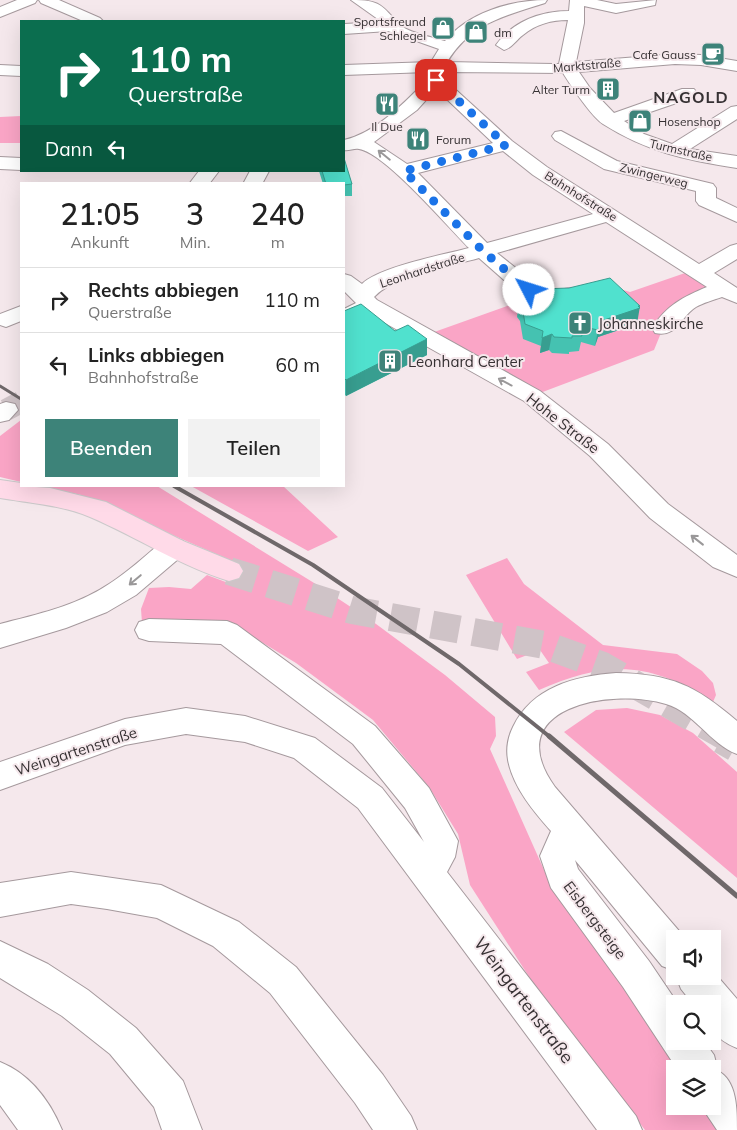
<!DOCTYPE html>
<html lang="de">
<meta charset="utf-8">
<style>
:root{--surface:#fff;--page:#f2f2f2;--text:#222;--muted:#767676;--line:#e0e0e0;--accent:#3d8379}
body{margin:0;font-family:Mulish,sans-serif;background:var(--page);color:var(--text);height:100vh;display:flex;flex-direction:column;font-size:19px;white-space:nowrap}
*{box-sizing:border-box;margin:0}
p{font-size:16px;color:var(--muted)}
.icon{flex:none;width:28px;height:28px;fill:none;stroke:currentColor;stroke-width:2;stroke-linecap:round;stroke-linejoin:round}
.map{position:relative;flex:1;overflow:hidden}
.sheet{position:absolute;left:20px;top:182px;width:325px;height:305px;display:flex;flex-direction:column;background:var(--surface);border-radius:0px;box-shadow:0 5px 20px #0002}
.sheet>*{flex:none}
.hud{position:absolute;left:20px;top:20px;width:325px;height:152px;border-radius:0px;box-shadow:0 5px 20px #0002;background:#0b6e4f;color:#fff;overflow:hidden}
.buttons{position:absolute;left:666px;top:930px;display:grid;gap:10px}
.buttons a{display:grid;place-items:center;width:55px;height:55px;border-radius:0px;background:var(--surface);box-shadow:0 5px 20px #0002;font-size:25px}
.pin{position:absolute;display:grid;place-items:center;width:42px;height:42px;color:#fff;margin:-21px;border-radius:10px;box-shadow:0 2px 8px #0006}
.me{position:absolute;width:55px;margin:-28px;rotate:310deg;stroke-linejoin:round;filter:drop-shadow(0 0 4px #0008)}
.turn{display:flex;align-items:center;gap:18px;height:105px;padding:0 25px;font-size:22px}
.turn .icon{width:65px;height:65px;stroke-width:2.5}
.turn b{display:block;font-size:35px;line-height:42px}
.then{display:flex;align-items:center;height:48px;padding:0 25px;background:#0003;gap:10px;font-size:19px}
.eta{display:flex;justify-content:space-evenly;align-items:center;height:85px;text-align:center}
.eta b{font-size:30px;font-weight:600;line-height:35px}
.primary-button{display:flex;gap:10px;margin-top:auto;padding:10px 25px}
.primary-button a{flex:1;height:58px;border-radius:0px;background:var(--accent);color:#fff;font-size:20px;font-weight:600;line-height:58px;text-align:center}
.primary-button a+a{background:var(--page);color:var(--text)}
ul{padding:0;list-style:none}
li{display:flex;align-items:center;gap:15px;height:65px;padding:0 25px;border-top:1px solid var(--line)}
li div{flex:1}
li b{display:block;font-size:19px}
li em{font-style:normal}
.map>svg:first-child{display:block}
.green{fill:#faa5c6}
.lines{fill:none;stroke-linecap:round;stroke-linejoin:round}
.minor-tunnel{stroke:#cfc3c7;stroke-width:22;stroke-dasharray:22 11;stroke-linecap:butt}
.major-tunnel-far1{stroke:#cfc3c7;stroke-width:28;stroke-dasharray:28 14;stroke-linecap:butt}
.major-tunnel{stroke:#cfc3c7;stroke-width:36;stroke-dasharray:36 18;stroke-linecap:butt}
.minor-casing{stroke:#a5999d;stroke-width:2}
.major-casing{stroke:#cbc9ca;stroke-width:2}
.minor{fill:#fff;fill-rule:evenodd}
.major{fill:#ffdae8;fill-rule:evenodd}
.rail-far2{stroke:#6f686a;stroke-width:3}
.rail-far1{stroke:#6f686a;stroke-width:4}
.rail{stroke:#6f686a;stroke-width:5}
.wall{fill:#45c2b1}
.shaded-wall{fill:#389e90}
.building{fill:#50e1ce;stroke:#389e90}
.oneway{stroke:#9a9899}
.route{stroke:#1a73e8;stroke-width:9;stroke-dasharray:0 16.2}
.labels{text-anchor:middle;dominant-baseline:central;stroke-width:4;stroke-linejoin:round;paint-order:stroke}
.far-poi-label{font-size:12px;fill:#363133;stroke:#f5e8ec;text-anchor:end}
.far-street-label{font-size:12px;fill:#363133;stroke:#f5e8ec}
.poi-label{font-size:15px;fill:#363133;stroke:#f5e8ec;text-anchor:start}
.street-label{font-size:15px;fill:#363133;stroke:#f5e8ec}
.far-district-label{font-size:16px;font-weight:bold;letter-spacing:1px;fill:#363133;stroke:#f5e8ec}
.near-street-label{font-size:18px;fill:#363133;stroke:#f5e8ec}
</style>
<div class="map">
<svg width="737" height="1130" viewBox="0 0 737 1130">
<rect width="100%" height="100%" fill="#f5e8ec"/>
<path class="green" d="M 21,116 L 21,143 L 0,143 L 0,117 Z
M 688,272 L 724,288 L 663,328 L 654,350 L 532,396 L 423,336 L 535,296 L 568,287 L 610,286 L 630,292 Z
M 21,420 L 21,482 L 0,477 L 0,436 Z
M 41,486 L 157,486 L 319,586 L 372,621 L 445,675 L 495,717 L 496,736 L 490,749 L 553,890 L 689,1069 L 675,1069 L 675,1106 L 712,1106 L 713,1087 L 737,1107 L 737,1130 L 645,1130 L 533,983 L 470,885 L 458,834 L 429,787 L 373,720 L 296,663 L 240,629 L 201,620 L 142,623 L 141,609 L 149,588 L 169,587 L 191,589 L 207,575 L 231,584 L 225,558 L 81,495 Z
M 191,486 L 283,486 L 338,537 L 308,551 Z
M 507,558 L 524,584 L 603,645 L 677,654 L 702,671 L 713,683 L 716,695 L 713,702 C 650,661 607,660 539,690 L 526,672 L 549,663 L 540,650 L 517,659 L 466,575 Z
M 627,708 L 660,715 L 693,733 L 737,772 L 737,878 L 564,732 L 596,710 Z"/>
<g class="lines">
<path class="minor-tunnel" d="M 6,410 L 21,402"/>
<path class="major-tunnel-far1" d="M 229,571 L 352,610 L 545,645 L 603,666 L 726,737"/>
<path class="major-tunnel" d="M 723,736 L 737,744"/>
<g class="minor-casing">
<path id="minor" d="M 17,0 L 37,0 L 35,3 L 0,17 L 0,7 Z
M 39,0 L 59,0 L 100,18 L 103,21 L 83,21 L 41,3 Z
M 351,0 C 381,0 381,5 400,25 C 407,32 434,38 445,41 C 469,12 511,0 547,0 L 545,3 C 504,16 471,23 447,62 L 554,64 L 559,64 L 568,20 C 552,20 536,24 523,35 C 516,40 512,48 504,50 L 496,45 C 513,21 541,11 569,11 L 570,0 L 597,0 L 616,4 L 656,0 L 655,5 L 616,13 L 584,6 L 584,23 L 576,62 L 675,54 L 701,55 L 737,61 L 737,71 L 701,65 L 675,64 L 579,72 L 590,88 L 614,113 L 682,89 L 694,89 L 697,93 L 694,97 L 624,121 L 644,134 L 672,144 L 731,107 L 737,106 L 737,119 L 690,149 L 737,156 L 737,168 C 686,160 647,152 603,124 C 592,117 571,86 563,73 L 444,72 L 444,79 L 512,141 L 547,167 L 699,264 L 730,246 L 737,244 L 737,259 L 714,273 L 737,288 L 737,303 L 722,297 C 713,300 703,303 696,307 C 680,317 677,338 655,333 L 652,328 C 667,305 683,297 707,287 L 606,222 L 497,253 L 537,285 L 540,290 L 537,295 L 529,296 L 521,295 L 479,258 C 448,267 396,274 374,297 L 377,300 L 540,391 L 608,444 L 668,504 L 737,555 L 737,577 L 713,567 L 650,518 L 590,456 L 524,401 L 369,314 L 344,325 L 344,309 L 356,303 L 344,291 L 344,274 L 351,276 L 362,284 C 379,267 442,255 469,248 C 448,227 385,153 359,149 C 354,148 349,151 344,150 L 344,140 C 376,133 405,102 428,79 L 428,72 L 344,75 L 344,65 L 431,62 L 439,49 L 388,31 L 344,34 L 344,24 L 382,22 ZM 436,89 L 493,143 L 407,164 L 374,142 L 417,110 ZM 503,151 L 533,175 L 593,214 L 487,243 L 418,173 Z
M 0,65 L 21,66 L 21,76 L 0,75 Z
M 561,131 L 617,161 L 713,184 L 716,188 L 716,198 L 737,208 L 737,222 L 699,205 L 696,201 L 696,191 L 604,169 L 555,140 L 552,136 L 555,132 Z
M 0,157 L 21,158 L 21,170 L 0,169 Z
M 199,171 L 219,171 L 209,184 L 189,184 Z
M 250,171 L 269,171 L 262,184 L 243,184 Z
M 21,306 L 21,321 L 6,327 L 0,325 L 0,314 Z
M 6,402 L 15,404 L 18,410 L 9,420 L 0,422 L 0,404 Z
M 173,538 L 183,541 L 187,548 L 183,555 L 136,595 L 107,612 L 66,628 L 0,648 L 0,624 C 38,614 76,606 109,584 C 128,572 145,556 163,541 Z
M 149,619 L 227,621 L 237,625 L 375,726 L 429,788 L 458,841 L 455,857 L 447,872 L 636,1116 L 642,1130 L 597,1130 L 358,808 L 294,758 L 245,742 L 186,734 L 125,745 L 0,790 L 0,762 L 125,719 L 186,708 L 245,716 L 315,738 L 382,788 L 424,842 L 405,808 L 353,744 L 221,644 L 149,641 L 139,638 L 135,630 L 139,622 Z
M 616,673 C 671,674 695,685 737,721 L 737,754 C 710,744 694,712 666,704 C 609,687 498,708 555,787 L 686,939 L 675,939 L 675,971 L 662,966 L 575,860 L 578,869 L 649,961 L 678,1004 L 675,1004 L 675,1041 L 704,1041 L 714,1055 L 718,1071 C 737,1081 737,1109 737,1130 L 717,1130 L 701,1106 L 712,1106 L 712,1069 L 677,1069 L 623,987 L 551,888 L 540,856 L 551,831 C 534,812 513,787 508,760 C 506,749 508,737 513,727 C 532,687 575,676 616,673 Z
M 71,872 L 161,885 L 239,922 L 296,967 L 383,1075 L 411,1116 L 417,1130 L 373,1130 L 355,1103 L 270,993 L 213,946 L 157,918 L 107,909 L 71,904 L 0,917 L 0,883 Z
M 0,941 L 48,964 L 88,990 L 136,1028 L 183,1081 L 202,1130 L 162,1130 L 154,1107 L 110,1054 L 62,1016 L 0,978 Z
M 712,970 L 737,999 L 737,1048 C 712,1038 712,1028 712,1004 L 693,1004 L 681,989 L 676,976 L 712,976 Z
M 0,1062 C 30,1074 50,1101 62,1130 L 18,1130 L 0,1105 Z"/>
</g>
<g class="major-casing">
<path id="major" d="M 0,480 L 21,483 L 21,486 L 50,488 L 106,502 L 183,541 L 239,564 L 243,571 L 239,578 L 229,581 C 180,566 137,537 90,517 C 62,505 29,503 0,498 Z"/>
</g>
<use href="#minor" class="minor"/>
<use href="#major" class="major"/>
<path class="rail-far2" d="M 0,386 L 21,399"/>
<path class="rail-far1" d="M 174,486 L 313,565 L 459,664 L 550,737"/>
<path class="rail" d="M 549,736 L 737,896"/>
</g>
<path class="wall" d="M 319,171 L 344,171 L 352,184 L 352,196 L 344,196 L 344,184 L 323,184 Z
M 519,302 L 637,324 L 598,337 L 595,346 L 581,342 L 579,351 L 569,352 L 569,354 L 552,353 L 549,350 L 540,353 L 541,346 L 523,339 L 520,321 L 517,317 Z
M 344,311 L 395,331 L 427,339 L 427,355 L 346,396 L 344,394 Z"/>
<path class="shaded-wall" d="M 640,306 L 637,324 L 598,337 L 595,346 L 598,330 L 601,321 Z
M 552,334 L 549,350 L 540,353 L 542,338 Z
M 427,339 L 427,355 L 346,396 L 346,380 Z"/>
<path class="building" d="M 344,158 L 352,184 L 344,185 L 344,184 L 326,184 L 322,171 L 344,171 Z
M 610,278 L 640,306 L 638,306 L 640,308 L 601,321 L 598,330 L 579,326 L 582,336 L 572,336 L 572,338 L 554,337 L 552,334 L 542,338 L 543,331 L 525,324 L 522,305 L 519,302 L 540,289 L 569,288 Z
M 361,304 L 395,331 L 408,325 L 427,339 L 346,380 L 344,378 L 344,311 Z"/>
<defs><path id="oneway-shaft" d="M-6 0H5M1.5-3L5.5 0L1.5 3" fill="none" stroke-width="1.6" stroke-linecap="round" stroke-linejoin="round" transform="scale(1.25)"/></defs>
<g class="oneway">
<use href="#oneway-shaft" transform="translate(384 155) rotate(-141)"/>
<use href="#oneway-shaft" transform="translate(505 382) rotate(-152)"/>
<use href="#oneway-shaft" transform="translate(697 540) rotate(-142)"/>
<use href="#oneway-shaft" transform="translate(135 580) rotate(140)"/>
</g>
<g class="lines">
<path class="route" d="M 436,80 L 506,145 L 404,171 L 483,251 L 529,290"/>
</g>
<defs>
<g id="shop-square" transform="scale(1.25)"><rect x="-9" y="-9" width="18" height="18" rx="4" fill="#3d8379" stroke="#f5e8ec"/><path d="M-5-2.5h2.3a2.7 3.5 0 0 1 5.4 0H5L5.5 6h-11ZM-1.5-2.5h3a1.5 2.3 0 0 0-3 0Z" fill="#fff"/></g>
<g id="cafe-square" transform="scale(1.25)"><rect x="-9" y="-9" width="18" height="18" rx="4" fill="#3d8379" stroke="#f5e8ec"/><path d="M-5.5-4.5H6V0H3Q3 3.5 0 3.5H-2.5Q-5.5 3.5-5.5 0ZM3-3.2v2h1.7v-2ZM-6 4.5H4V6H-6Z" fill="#fff"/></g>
<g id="building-square" transform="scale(1.25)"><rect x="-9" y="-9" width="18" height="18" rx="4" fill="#3d8379" stroke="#f5e8ec"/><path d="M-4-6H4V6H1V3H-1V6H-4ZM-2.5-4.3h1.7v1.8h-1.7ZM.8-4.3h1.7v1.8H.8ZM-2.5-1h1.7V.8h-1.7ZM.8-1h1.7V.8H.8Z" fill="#fff"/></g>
<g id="restaurant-square" transform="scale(1.25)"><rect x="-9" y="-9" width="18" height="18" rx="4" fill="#3d8379" stroke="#f5e8ec"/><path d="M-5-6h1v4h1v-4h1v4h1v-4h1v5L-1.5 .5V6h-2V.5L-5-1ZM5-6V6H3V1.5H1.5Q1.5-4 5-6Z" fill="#fff"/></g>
<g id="church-square" transform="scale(1.25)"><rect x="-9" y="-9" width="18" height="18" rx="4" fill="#3d8379" stroke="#f5e8ec"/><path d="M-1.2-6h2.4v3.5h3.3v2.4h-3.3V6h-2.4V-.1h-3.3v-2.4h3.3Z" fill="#fff"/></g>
</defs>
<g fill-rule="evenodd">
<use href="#shop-square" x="443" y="28"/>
<use href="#shop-square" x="476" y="32"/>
<use href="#cafe-square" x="713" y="54"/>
<use href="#building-square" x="608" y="89"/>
<use href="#restaurant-square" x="387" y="104"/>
<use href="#shop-square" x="640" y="121"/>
<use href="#restaurant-square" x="418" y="139"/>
<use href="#church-square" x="580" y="323"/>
<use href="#building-square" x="390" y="361"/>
</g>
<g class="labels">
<g class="far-poi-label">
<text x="426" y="21">Sportsfreund<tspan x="426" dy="14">Schlegel</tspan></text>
<text x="494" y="32" text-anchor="start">dm</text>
<text x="696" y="54">Cafe Gauss</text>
<text x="590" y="89">Alter Turm</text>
<text x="658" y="121" text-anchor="start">Hosenshop</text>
<text x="387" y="126" text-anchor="middle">Il Due</text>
<text x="436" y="139" text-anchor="start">Forum</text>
</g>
<g class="far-street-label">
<text transform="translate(587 65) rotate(-5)">Marktstraße</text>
<text transform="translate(681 150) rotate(13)">Turmstraße</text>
<text transform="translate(654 175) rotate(14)">Zwingerweg</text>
<text transform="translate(581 196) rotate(32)">Bahnhofstraße</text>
<text transform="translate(422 270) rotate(-18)">Leonhardstraße</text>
</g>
<g class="poi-label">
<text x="598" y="323">Johanneskirche</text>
<text x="408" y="361">Leonhard Center</text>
</g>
<g class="street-label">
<text transform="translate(563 423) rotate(38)">Hohe Straße</text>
<text transform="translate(76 751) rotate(-18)">Weingartenstraße</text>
<text transform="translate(595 920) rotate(53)">Eisbergsteige</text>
</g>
<g class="far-district-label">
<text x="691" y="97">NAGOLD</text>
</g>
<g class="near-street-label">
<text transform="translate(524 1000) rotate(53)">Weingartenstraße</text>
</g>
</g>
</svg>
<div class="buttons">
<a><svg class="icon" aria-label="sound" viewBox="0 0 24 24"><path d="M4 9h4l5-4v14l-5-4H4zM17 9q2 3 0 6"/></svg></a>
<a><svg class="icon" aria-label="search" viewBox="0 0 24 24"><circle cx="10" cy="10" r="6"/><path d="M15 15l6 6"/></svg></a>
<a><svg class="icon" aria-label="layers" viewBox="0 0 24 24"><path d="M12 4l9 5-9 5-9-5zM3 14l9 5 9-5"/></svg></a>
</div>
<div class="pin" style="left:436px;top:80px;background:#d93025"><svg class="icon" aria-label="arrive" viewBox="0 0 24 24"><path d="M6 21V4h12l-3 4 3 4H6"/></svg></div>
<svg class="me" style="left:529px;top:290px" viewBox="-20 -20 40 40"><circle r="19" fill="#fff"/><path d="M0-13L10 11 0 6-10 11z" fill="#1a73e8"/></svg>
<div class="hud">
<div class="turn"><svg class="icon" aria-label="right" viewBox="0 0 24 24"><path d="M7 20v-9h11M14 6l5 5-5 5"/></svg><div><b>110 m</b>Querstraße</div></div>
<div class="then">Dann<svg class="icon" aria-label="left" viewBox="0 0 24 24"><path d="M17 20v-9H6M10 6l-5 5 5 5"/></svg></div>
</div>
<section class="sheet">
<div class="eta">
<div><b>21:05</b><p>Ankunft</p></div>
<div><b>3</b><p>Min.</p></div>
<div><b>240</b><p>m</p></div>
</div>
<ul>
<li><svg class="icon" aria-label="right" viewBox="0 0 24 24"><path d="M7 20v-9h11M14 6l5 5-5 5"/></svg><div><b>Rechts abbiegen</b><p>Querstraße</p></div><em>110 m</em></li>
<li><svg class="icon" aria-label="left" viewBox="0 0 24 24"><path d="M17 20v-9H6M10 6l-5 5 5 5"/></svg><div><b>Links abbiegen</b><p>Bahnhofstraße</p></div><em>60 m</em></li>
</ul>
<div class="primary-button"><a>Beenden</a><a>Teilen</a></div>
</section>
</div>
